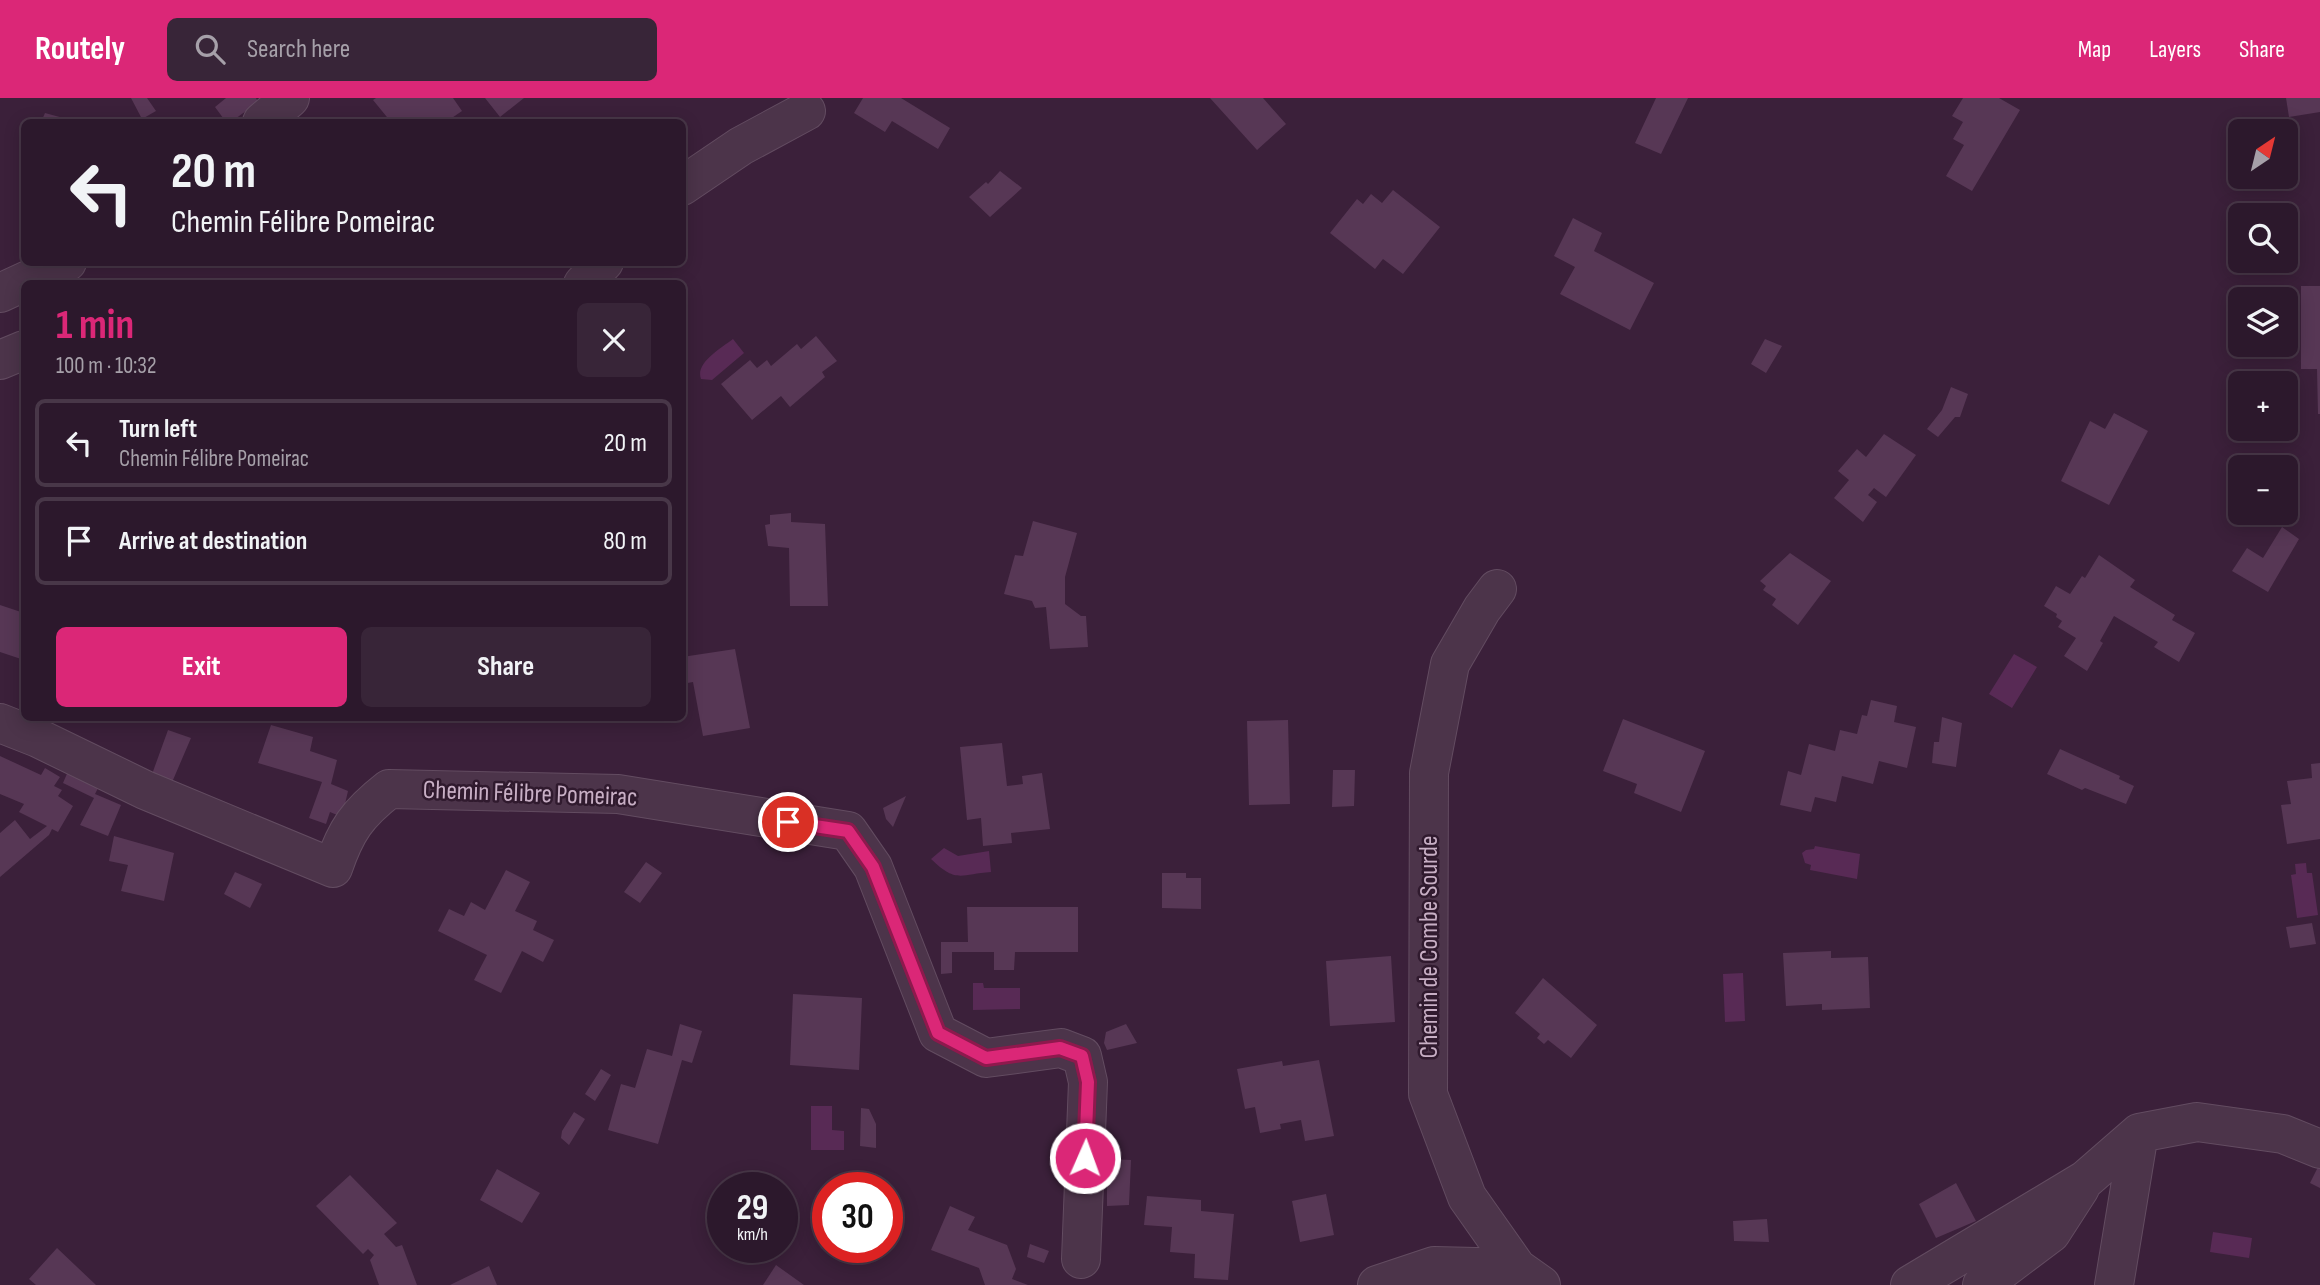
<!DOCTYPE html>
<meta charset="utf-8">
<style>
:root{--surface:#2c182c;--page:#382538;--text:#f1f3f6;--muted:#a6a0a9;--line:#483748;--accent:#db2777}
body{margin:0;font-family:"Sofia Sans Condensed",sans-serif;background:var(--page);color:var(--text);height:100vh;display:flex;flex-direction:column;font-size:26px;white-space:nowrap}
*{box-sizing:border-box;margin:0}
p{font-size:23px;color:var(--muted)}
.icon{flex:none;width:38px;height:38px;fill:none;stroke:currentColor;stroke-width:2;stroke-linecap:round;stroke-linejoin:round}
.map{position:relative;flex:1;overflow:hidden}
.side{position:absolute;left:21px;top:182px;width:665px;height:441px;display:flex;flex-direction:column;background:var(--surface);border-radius:10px;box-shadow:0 4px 18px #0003,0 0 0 2px var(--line)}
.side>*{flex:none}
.banner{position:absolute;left:21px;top:21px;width:665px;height:147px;border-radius:10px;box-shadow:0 4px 18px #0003,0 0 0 2px var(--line);background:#2c182c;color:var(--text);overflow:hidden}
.needle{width:46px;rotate:35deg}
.fabs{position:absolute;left:2228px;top:21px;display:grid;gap:14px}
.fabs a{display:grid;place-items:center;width:70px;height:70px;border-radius:10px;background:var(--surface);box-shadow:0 4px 18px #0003,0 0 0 2px var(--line);font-size:35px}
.speed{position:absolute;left:707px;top:1074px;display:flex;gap:14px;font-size:35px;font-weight:700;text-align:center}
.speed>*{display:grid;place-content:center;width:91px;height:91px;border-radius:50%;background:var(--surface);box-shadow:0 4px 18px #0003,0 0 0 2px var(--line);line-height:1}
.speed small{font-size:18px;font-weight:400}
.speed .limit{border:10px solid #d22;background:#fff;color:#111}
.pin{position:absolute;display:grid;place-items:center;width:60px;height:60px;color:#fff;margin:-30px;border:4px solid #fff;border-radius:50%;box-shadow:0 2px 7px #0007}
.me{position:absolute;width:77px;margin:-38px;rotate:2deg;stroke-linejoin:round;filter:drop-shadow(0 0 5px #0008)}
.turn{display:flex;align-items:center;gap:24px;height:147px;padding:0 35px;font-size:32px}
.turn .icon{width:91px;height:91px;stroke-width:2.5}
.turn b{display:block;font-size:49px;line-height:60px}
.round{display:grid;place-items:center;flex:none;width:74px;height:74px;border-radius:10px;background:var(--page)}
.summary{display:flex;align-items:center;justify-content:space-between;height:119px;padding:0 35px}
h1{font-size:42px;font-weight:700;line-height:52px;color:var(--accent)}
.action{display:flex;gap:14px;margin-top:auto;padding:14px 35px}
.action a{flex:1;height:80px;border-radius:10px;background:var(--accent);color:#fff;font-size:28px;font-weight:700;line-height:80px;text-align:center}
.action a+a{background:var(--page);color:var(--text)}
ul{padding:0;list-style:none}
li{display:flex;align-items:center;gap:21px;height:88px;margin:0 14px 10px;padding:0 21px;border:4px solid var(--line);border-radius:10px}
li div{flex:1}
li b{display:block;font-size:26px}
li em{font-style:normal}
header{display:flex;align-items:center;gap:42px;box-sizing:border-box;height:98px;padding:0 35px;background:var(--accent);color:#fff}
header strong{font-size:33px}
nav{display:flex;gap:38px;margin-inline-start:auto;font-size:24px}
.search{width:490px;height:63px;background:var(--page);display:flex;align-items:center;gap:18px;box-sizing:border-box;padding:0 24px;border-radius:10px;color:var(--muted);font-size:26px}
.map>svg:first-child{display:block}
.water{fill:#582a55}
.building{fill:#573755}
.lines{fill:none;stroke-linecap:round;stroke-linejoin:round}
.minor-casing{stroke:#634c61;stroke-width:40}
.minor{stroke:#4c344a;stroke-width:38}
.route-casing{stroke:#8e194d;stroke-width:18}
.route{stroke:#db2777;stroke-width:12}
.labels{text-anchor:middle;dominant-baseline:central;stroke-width:5;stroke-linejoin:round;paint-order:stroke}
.street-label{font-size:26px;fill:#c8afc5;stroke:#301a2e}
</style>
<header>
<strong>Routely</strong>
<div class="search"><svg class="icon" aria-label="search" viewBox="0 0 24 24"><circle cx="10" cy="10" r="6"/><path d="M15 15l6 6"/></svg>Search here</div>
<nav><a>Map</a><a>Layers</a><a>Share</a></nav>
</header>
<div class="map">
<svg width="2320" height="1187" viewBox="0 0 2320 1187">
<rect width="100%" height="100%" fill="#3b203a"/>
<path class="water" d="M 733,241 L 744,255 L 712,282 L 701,281 C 695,265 720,251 733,241 Z
M 2014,556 L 2037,569 L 2012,610 L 1989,596 Z
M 1815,748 L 1860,756 L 1857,781 L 1810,772 L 1811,767 L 1805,765 L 1802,755 L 1806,752 L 1814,751 Z
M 944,750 L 958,758 L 989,753 L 991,774 C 960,776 957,786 931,761 Z
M 2306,765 L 2307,775 L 2312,775 L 2318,817 L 2297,820 L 2291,777 L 2296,776 L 2295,766 Z
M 1743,875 L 1745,923 L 1725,924 L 1723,876 Z
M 973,885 L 983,885 L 984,890 L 1020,890 L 1020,911 L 973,912 Z
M 811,1008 L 832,1008 L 832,1032 L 844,1033 L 844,1052 L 811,1052 Z
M 2213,1134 L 2252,1140 L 2249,1160 L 2210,1154 Z"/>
<path class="building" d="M 131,0 L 147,0 L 156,13 L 142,21 Z
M 226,0 L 256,0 L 258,4 L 231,24 L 226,24 L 215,9 Z
M 376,0 L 453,0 L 462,13 L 446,24 L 391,24 L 373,2 Z
M 485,0 L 524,0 L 500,19 Z
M 863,0 L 901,0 L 950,30 L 938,51 L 892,23 L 885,34 L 854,15 Z
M 1210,0 L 1263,0 L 1286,26 L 1257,52 Z
M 1656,0 L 1688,0 L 1661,56 L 1635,45 Z
M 1963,0 L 1999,0 L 2020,12 L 1972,93 L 1946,78 L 1964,47 L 1953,41 L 1963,24 L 1952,18 Z
M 2286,0 L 2320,0 L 2320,14 L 2289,19 Z
M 45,15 L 78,24 L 41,24 Z
M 1000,73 L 1022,90 L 990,119 L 969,99 L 986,84 L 988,86 Z
M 1393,92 L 1440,129 L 1403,176 L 1383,161 L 1375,171 L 1330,135 L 1357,101 L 1363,106 L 1371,96 L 1382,105 Z
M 1573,120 L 1602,135 L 1594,153 L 1654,185 L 1630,232 L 1560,196 L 1575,169 L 1554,158 Z
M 2301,188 L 2320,188 L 2320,316 L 2318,316 L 2317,271 L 2301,271 Z
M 816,238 L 837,263 L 822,274 L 825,279 L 790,309 L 781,298 L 752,322 L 721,286 L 750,262 L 757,270 L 767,262 L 771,268 L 797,246 L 801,251 Z
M 1765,241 L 1782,248 L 1766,275 L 1751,266 Z
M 1951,289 L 1968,296 L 1960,319 L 1955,319 L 1938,339 L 1927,331 L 1942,312 Z
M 2114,315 L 2148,333 L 2109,407 L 2061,383 L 2090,323 L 2105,331 Z
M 1884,336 L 1916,357 L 1886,399 L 1874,390 L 1868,397 L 1877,404 L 1863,424 L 1834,400 L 1849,382 L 1838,373 L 1857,351 L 1866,359 Z
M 791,415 L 791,424 L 825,426 L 828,508 L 790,508 L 789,450 L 768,448 L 765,427 L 770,426 L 770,417 Z
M 1033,423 L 1077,435 L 1065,479 L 1065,506 L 1081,518 L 1086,518 L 1088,549 L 1050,551 L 1046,509 L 1035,510 L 1032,503 L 1004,496 L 1015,457 L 1023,458 Z
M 2282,429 L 2299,441 L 2268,494 L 2232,473 L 2247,450 L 2263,460 Z
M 1790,455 L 1831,483 L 1798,527 L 1772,507 L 1776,501 L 1763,492 L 1766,488 L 1760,483 Z
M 2099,457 L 2135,482 L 2130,489 L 2175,517 L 2172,522 L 2195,535 L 2179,564 L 2154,549 L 2158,544 L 2114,518 L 2100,543 L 2103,545 L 2087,573 L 2064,558 L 2076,540 L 2058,529 L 2062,523 L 2056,519 L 2057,516 L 2044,508 L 2056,488 L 2070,496 L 2082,478 L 2085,480 Z
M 0,507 L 24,515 L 24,562 L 0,554 Z
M 735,551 L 750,630 L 703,638 L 693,584 L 682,586 L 682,559 Z
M 1871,602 L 1897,608 L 1894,624 L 1916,629 L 1907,670 L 1879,663 L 1873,686 L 1842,678 L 1836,704 L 1815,699 L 1811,714 L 1780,707 L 1788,673 L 1801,677 L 1809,646 L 1835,653 L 1840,632 L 1857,636 L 1862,617 L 1867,618 Z
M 1942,619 L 1962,625 L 1956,669 L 1932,665 L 1934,644 L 1939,644 Z
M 1623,621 L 1705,653 L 1681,714 L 1634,695 L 1637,686 L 1603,673 Z
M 1288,622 L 1290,706 L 1249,707 L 1247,623 Z
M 271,627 L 313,639 L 310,653 L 337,662 L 331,686 L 348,693 L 342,719 L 330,714 L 326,726 L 309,720 L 322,684 L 258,665 Z
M 168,632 L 191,640 L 170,689 L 151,679 Z
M 1002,645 L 1007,688 L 1023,686 L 1022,678 L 1042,675 L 1050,731 L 1011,735 L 1012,745 L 983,748 L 981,720 L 967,722 L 960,649 Z
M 2060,651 L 2120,678 L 2119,681 L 2134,688 L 2126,706 L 2085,690 L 2082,692 L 2047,676 Z
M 0,658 L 41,677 L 45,670 L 60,679 L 54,688 L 62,692 L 58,698 L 73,708 L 58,734 L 52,731 L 49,737 L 0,779 L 0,735 L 15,722 L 30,741 L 47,728 L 19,714 L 24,706 L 0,696 Z
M 2320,665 L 2320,741 L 2287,746 L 2281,707 L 2291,706 L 2287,683 L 2312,680 L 2311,666 Z
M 69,671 L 100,686 L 95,696 L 121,707 L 108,738 L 80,727 L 94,700 L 63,685 Z
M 1333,672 L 1355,672 L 1354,708 L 1332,709 Z
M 906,698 L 893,729 L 886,721 L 883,710 Z
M 114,738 L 174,755 L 164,803 L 121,793 L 128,767 L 109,763 Z
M 646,764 L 662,775 L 640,805 L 624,794 Z
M 506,772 L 530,784 L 515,813 L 537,823 L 533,832 L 554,842 L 543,864 L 522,853 L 501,895 L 474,882 L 487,857 L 438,833 L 449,811 L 464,818 L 471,804 L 485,812 Z
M 235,774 L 262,786 L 250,810 L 224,796 Z
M 1162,775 L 1186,775 L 1186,780 L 1201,780 L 1201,811 L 1162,810 Z
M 967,809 L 1078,809 L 1078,854 L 1015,854 L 1014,872 L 994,872 L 994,854 L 952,854 L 952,875 L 941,876 L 941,844 L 968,844 Z
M 2312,825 L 2316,846 L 2290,850 L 2286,829 Z
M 1831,853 L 1831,860 L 1868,859 L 1870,910 L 1822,912 L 1822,906 L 1786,908 L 1783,855 Z
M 1391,858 L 1395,924 L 1330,928 L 1326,863 Z
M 1543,880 L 1597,927 L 1571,960 L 1548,942 L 1544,946 L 1537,940 L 1540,936 L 1515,915 Z
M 793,896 L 862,900 L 859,972 L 790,967 Z
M 680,926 L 702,933 L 692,965 L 682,962 L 658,1046 L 608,1032 L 621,986 L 635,990 L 647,951 L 672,958 Z
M 1126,926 L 1137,945 L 1107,952 L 1104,945 L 1106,934 Z
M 1319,962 L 1334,1038 L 1305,1043 L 1301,1022 L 1280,1026 L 1281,1031 L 1260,1035 L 1255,1009 L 1245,1011 L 1237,971 L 1282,963 L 1283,968 Z
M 601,971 L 611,977 L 595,1003 L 585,996 Z
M 861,1010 L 869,1011 L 876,1026 L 876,1050 L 860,1048 Z
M 574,1014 L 585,1021 L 569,1047 L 561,1040 L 562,1033 Z
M 1107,1061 L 1131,1062 L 1129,1107 L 1107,1108 Z
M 2320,1065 L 2320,1090 L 2310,1085 Z
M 497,1071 L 540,1095 L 522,1125 L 480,1102 Z
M 350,1077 L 397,1125 L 384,1136 L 396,1149 L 402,1147 L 417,1187 L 379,1187 L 370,1162 L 374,1157 L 368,1151 L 363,1156 L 316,1108 Z
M 1956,1085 L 1976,1123 L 1936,1140 L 1919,1106 Z
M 1326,1096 L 1334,1137 L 1300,1144 L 1292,1103 Z
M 1147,1098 L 1201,1102 L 1201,1113 L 1234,1116 L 1228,1182 L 1194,1180 L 1195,1156 L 1170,1154 L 1172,1129 L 1144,1127 Z
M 950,1108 L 975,1119 L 968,1132 L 1007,1147 L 1016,1171 L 1012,1181 L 1028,1187 L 985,1187 L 979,1170 L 931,1152 Z
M 1767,1121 L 1769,1144 L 1734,1143 L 1733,1123 Z
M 1030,1146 L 1049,1153 L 1044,1165 L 1027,1159 Z
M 57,1150 L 96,1187 L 36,1187 L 29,1181 Z
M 776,1167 L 804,1187 L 763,1187 Z
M 489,1168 L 497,1187 L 450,1187 Z"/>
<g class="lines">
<g class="minor-casing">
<path id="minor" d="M 262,24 L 290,0
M 682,88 L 741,48 L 806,13
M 583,186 L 604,164
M 0,195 L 67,164
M 0,262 L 24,252
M 1497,491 L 1482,511 L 1450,566 L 1429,675 L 1428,996 L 1467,1099 L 1517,1170 L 1541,1187
M 0,625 L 38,640 L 145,692 L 333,770 C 346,732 357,716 389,691 L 618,696 L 848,733 L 873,769 L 938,935 L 986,960 L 1061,950 L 1082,958 L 1088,984 L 1081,1161
M 1377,1187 L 1434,1168 L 1517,1170
M 1910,1187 L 2085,1082 L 2139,1035 L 2197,1024 L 2283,1036 L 2320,1051
M 1982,1187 L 2051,1135 L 2080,1090
M 2114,1187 L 2139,1035"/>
</g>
<use href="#minor" class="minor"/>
</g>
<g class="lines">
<g class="route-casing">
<path id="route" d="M 788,724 L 848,733 L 873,769 L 938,935 L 986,960 L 1060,950 L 1082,958 L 1088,984 L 1085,1060"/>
</g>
<use href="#route" class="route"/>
</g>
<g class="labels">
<g class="street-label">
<text transform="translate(530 696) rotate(2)">Chemin Félibre Pomeirac</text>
<text transform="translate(1429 849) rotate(-90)">Chemin de Combe Sourde</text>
</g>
</g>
</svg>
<div class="fabs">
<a><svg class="needle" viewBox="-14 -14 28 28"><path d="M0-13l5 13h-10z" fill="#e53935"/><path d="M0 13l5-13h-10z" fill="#a6a0a9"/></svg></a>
<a><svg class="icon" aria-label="search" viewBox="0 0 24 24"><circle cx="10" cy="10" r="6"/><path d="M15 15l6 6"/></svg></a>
<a><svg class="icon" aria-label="layers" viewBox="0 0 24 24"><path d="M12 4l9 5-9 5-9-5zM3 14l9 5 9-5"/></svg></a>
<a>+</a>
<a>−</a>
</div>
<div class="speed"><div>29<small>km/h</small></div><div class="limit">30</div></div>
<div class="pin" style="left:788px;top:724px;background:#d93025"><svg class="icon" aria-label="arrive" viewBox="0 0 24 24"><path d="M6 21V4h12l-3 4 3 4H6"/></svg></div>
<svg class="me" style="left:1085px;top:1060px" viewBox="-20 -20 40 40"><circle r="17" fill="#db2777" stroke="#fff" stroke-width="3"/><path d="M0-11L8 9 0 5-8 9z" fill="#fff"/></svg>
<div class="banner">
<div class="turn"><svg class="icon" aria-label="left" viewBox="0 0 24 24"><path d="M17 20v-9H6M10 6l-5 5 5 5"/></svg><div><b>20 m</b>Chemin Félibre Pomeirac</div></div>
</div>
<section class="side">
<div class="summary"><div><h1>1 min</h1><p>100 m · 10:32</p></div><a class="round"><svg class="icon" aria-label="close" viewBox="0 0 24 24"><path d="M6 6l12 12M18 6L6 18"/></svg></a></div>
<ul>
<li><svg class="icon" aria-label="left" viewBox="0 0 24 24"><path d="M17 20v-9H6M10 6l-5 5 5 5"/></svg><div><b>Turn left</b><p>Chemin Félibre Pomeirac</p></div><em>20 m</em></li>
<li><svg class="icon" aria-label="arrive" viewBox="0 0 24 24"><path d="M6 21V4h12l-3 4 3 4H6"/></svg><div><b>Arrive at destination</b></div><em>80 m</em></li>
</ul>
<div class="action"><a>Exit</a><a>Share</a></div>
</section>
</div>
